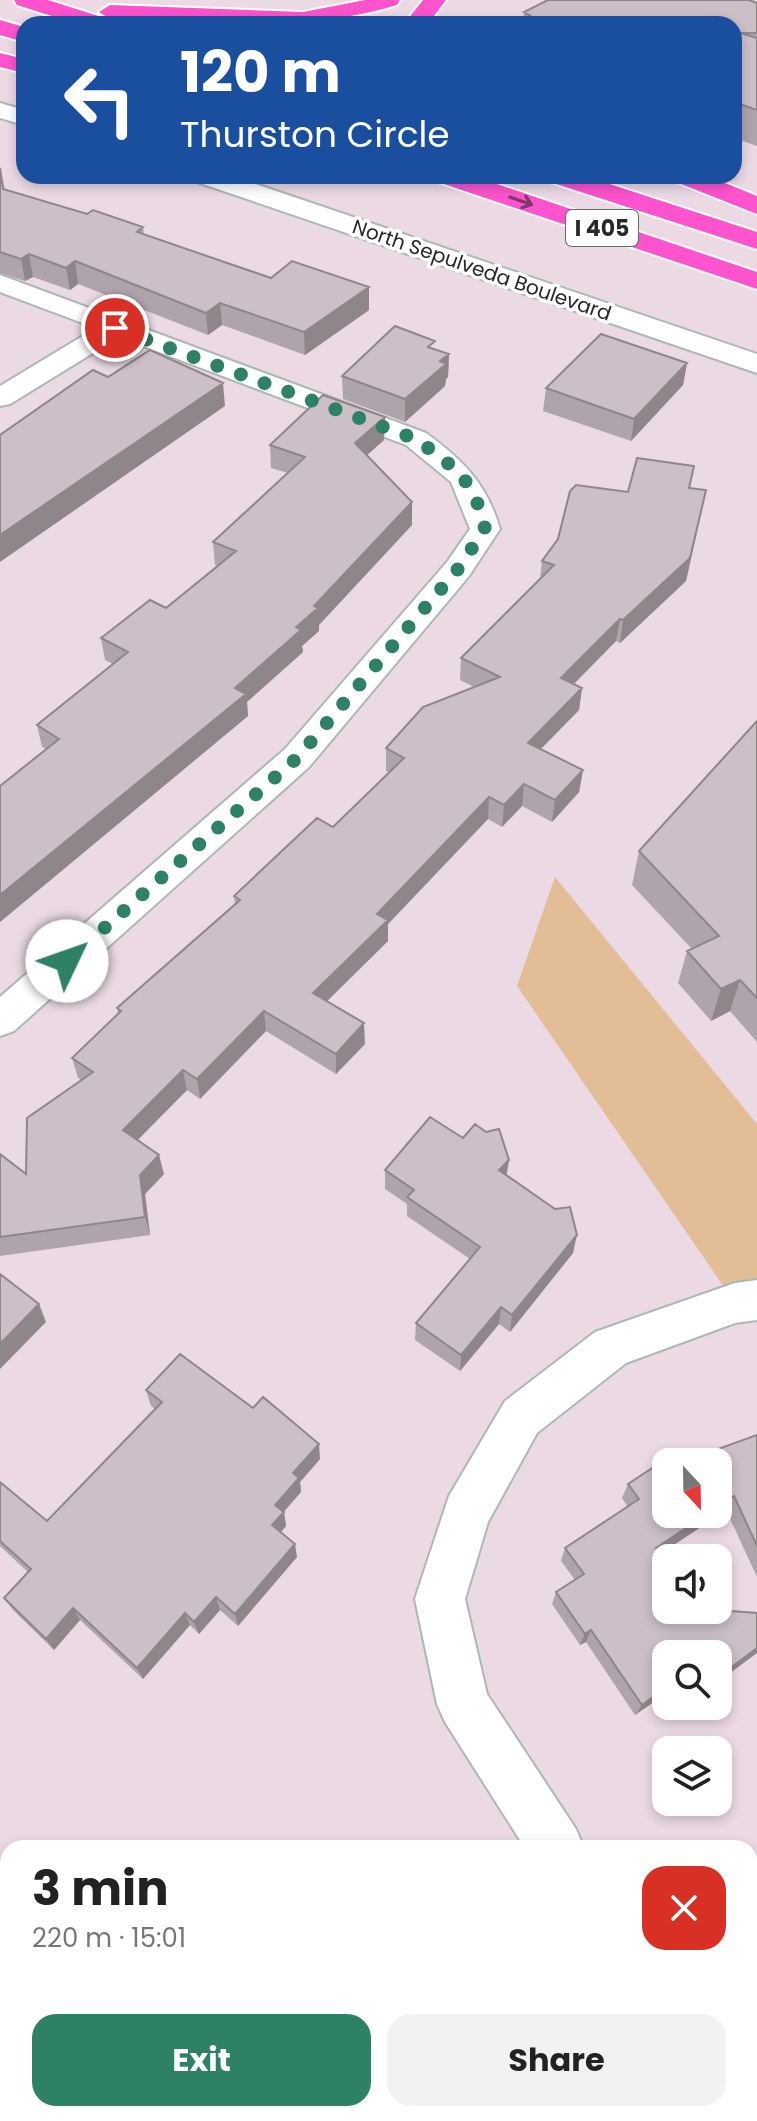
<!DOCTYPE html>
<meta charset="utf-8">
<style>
:root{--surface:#fff;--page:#f2f2f2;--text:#222;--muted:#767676;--accent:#2d8266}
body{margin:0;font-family:Poppins,sans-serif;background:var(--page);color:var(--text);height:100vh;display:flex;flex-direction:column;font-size:30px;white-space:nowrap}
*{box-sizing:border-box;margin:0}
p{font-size:26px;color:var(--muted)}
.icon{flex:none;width:44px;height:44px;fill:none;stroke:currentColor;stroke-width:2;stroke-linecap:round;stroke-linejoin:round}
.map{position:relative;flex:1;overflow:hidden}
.panel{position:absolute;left:0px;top:1840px;width:758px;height:282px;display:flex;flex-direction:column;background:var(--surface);border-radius:24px 24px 0 0;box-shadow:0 4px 12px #0003}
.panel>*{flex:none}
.banner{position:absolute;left:16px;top:16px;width:726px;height:168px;border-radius:24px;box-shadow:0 4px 12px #0003;background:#1a4fa0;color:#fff;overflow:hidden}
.needle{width:52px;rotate:158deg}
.controls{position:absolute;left:652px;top:1448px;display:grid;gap:16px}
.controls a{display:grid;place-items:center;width:80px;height:80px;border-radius:16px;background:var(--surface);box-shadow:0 4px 12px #0003;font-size:40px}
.pin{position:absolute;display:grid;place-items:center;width:68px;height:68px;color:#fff;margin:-34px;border:4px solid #fff;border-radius:50%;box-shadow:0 2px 8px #0007}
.me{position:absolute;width:88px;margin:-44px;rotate:48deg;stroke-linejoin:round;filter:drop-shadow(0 0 6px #0008)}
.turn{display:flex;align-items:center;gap:28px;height:168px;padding:0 32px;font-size:36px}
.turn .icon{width:104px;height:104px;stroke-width:2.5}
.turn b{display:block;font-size:56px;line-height:68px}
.round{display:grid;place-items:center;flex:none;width:84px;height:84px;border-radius:24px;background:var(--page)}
.overview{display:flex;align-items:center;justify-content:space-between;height:136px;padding:0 32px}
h1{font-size:48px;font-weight:700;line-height:60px}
.action{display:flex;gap:16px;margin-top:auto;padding:16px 32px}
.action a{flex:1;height:92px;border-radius:24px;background:var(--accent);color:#fff;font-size:32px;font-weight:700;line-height:92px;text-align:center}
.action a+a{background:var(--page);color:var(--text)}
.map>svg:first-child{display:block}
.green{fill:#e2bd96}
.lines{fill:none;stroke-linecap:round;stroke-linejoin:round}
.minor-casing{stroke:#aab9b4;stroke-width:4}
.secondary-casing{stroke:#aab9b4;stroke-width:4}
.motorway-casing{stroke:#fff;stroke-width:4}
.minor{fill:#fff;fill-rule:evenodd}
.secondary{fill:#fff;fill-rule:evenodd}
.motorway{fill:#fd53cd;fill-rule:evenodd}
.wall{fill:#afa4ab}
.shaded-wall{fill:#8f868b}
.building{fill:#ccbfc7;stroke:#8f868b;stroke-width:2}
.oneway{stroke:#7d396a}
.route{stroke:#2d8266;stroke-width:14;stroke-dasharray:0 25.2}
.labels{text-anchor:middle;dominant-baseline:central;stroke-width:7;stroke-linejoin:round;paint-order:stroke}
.far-street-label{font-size:20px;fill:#282828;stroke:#fff}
.shield{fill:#fff;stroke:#686868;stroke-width:2}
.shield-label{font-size:22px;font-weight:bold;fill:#282828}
</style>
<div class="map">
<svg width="757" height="2121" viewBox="0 0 757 2121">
<rect width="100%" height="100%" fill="#ebdae4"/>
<path class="green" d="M 555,877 L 757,1124 L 757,1300 L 735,1303 L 517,986 Z"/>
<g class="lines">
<g class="minor-casing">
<path id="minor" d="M 0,275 L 426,433 C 463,460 487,484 500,529 L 469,576 L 309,767 L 14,1031 L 0,1036 L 0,997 L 285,749 L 447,562 L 470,529 L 451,482 L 406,445 L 119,337 L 10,404 L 0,406 L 0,386 L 96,328 L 0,292 Z
M 757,1280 L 757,1320 L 735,1323 L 626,1363 L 537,1433 L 488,1522 L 465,1599 L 487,1694 L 576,1829 L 584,1848 L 525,1848 L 445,1722 L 437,1704 L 415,1599 L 449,1496 L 505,1401 L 595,1332 L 735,1283 Z
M 750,2112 L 754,2121 L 693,2121 L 690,2114 Z"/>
</g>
<g class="secondary-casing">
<path id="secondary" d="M 0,103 L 24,110 L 24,125 L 0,118 Z
M 193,176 L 232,176 L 757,354 L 757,373 L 197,182 Z"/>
</g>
<g class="motorway-casing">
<path id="motorway" d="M 14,0 L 48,0 L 108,19 L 112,24 L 77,24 L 17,5 Z
M 365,0 L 400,0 L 397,5 C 302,34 208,22 110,19 L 99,12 L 110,5 L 303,12 Z
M 423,0 L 446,0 L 428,24 L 404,24 Z
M 0,20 L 24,27 L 24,42 L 0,35 Z
M 0,53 L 24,59 L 24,73 L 0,67 Z
M 434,176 L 473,176 L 757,272 L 757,289 L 438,182 Z
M 546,176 L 585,176 L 757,232 L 757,249 L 550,182 Z
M 672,176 L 708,176 L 757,196 L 757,214 L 676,182 Z"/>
</g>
<use href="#minor" class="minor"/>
<use href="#secondary" class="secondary"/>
<use href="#motorway" class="motorway"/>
</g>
<path class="wall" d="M 757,3 L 757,146 L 734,138 L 734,24 L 523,24 L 524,12 Z
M 0,168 L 5,190 L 87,214 L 143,227 L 144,234 L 271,278 L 369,287 L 369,310 L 305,355 L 222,325 L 208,335 L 78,284 L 70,290 L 33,277 L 25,281 L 0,273 Z
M 435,349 L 449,354 L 448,377 L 446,379 L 445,386 L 405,422 L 343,399 L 342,376 Z
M 687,363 L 683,385 L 631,441 L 543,411 L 546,388 Z
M 385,417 L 384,440 L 367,455 L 412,502 L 412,525 L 319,625 L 319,631 L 302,646 L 303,652 L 247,702 L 248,716 L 0,922 L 0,786 L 46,749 L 42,747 L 37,725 L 113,664 L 105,660 L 101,638 L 166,608 L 218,566 L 215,565 L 213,542 L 288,473 L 271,468 L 270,445 Z
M 694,466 L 690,488 L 701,513 L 686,581 L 620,643 L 616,641 L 574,684 L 582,688 L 579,710 L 541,749 L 583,770 L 579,792 L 552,822 L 522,806 L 502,827 L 488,819 L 388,924 L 388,941 L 327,1001 L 365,1044 L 336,1074 L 266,1031 L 200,1099 L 187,1090 L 137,1140 L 164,1174 L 145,1194 L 150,1235 L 0,1256 L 0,1154 L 26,1174 L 81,1080 L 78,1078 L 72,1058 L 118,1014 L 117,1008 L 235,904 L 234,896 L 333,827 L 389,772 L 386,771 L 386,748 L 474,687 L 460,680 L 461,658 L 540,579 L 542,561 L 628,492 Z
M 757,721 L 757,1042 L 730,1011 L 711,1021 L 678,983 L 687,951 L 692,949 L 632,885 L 639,851 Z
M 385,1170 L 506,1176 L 573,1253 L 510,1332 L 499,1324 L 460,1371 L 415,1340 L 416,1323 L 470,1259 L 407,1216 L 407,1204 L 385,1189 Z
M 146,1390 L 320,1459 L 300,1482 L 301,1492 L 284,1512 L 286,1526 L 281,1532 L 297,1557 L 238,1626 L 220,1610 L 199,1634 L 190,1625 L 143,1679 L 80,1620 L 54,1650 L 13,1610 L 4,1598 L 28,1572 L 0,1546 L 0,1482 L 47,1521 L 155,1409 L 151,1406 Z
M 757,1435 L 757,1577 L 726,1510 L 660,1554 L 666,1654 L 666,1706 L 686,1706 L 671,1717 L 658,1699 L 635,1715 L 586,1642 L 580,1645 L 552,1604 L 556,1592 L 575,1580 L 561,1561 L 565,1548 L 628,1507 L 622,1498 L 628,1484 L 682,1462 Z
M 560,2114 L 649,2114 L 646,2121 L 557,2121 Z"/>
<path class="shaded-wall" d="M 29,254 L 33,277 L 25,281 L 21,259 Z
M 75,261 L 78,284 L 70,290 L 66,268 Z
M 369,287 L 369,310 L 305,355 L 304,332 Z
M 220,303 L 222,325 L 208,335 L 206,313 Z
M 449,354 L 448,377 L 446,379 L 445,386 L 405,422 L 405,399 L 440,361 Z
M 687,363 L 683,385 L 631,441 L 634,419 Z
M 223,383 L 225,406 L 0,562 L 0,535 Z
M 385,417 L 384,440 L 356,465 L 355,443 Z
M 706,490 L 686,581 L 620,643 L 623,620 Z
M 412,502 L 412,525 L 319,625 L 319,631 L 302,646 L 303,652 L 247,702 L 248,716 L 0,922 L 0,895 L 235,688 L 296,627 L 314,606 Z
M 620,619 L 616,641 L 558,700 L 561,678 Z
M 582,688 L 579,710 L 525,765 L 528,743 Z
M 583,770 L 579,792 L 552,822 L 555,800 Z
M 524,784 L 522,806 L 502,827 L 504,805 Z
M 489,797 L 488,819 L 388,924 L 388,941 L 314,1014 L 313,993 L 377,914 Z
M 740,980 L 730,1011 L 711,1021 L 721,989 Z
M 264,1011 L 266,1031 L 200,1099 L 197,1079 Z
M 364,1023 L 365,1044 L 336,1074 L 336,1054 Z
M 183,1070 L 187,1090 L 128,1150 L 123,1130 Z
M 159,1155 L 164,1174 L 145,1194 L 150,1235 L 145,1217 L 140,1175 Z
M 509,1160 L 506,1179 L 499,1170 Z
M 577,1235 L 573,1253 L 510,1332 L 512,1315 Z
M 39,1304 L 46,1322 L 0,1369 L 0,1344 Z
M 501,1307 L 499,1324 L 460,1371 L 461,1355 Z
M 319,1444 L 320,1459 L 300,1482 L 301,1492 L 277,1519 L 275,1505 L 293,1473 Z
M 734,1496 L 726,1510 L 650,1561 L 656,1548 L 707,1514 L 718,1514 L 718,1507 Z
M 284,1512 L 286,1526 L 275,1539 L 272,1525 Z
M 295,1544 L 297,1557 L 238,1626 L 235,1614 Z
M 216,1597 L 220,1610 L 199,1634 L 194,1622 Z
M 73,1608 L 80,1620 L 54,1650 L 46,1639 Z
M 185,1613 L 190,1625 L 143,1679 L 137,1668 Z
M 591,1630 L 586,1642 L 580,1645 L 585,1634 Z
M 757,1648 L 757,1653 L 718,1682 L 718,1677 Z
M 665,1688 L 658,1699 L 635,1715 L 642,1705 Z
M 679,1706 L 686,1706 L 671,1717 Z"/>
<path class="building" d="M 548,0 L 749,0 L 757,3 L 757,33 L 740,33 L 757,38 L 757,110 L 734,102 L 734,24 L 544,24 L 524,12 Z
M 0,168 L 3,189 L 87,214 L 93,210 L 143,227 L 137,232 L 271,278 L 292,261 L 369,287 L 304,332 L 220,303 L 206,313 L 75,261 L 66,268 L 29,254 L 21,259 L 0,252 Z
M 395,326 L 435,341 L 428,347 L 449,354 L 440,361 L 446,364 L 405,399 L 342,376 Z
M 601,334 L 687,363 L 634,419 L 546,388 Z
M 150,350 L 223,383 L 0,535 L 0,435 L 93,370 L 108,377 Z
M 323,395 L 385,417 L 355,443 L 412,502 L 314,606 L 318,608 L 296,627 L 301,630 L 235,688 L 246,694 L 0,895 L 0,786 L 59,739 L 37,725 L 128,652 L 101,638 L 150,600 L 166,608 L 236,551 L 213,542 L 305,457 L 270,445 Z
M 637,458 L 694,466 L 689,488 L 706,490 L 690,558 L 623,620 L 620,619 L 561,678 L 582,688 L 528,743 L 583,770 L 555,800 L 524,784 L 504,805 L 489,797 L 377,914 L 388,920 L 313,993 L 364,1023 L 336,1054 L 264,1011 L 197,1079 L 183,1070 L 123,1130 L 159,1155 L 140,1175 L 145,1217 L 0,1237 L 0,1154 L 26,1174 L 27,1118 L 93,1072 L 72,1058 L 121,1011 L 117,1008 L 240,900 L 234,896 L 317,818 L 333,827 L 404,758 L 386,748 L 423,707 L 500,677 L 461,658 L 554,565 L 542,561 L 558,539 L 570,491 L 576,485 L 628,492 Z
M 757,721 L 757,998 L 740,980 L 721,989 L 687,951 L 719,936 L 639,851 Z
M 430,1117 L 463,1138 L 475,1124 L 486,1132 L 499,1129 L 509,1160 L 499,1170 L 555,1209 L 570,1207 L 577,1235 L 512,1315 L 501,1307 L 461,1355 L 416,1323 L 480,1247 L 407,1197 L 414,1190 L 385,1170 Z
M 0,1274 L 39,1304 L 0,1344 Z
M 180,1354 L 253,1408 L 263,1397 L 319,1444 L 293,1473 L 299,1478 L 275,1505 L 284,1512 L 272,1525 L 295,1544 L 235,1614 L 216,1597 L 194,1622 L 185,1613 L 137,1668 L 73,1608 L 46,1639 L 4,1598 L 31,1569 L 0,1541 L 0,1482 L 47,1521 L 162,1402 L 146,1390 Z
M 757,1435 L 757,1546 L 734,1496 L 718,1507 L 718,1462 L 666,1462 L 666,1514 L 707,1514 L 656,1548 L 666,1562 L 666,1610 L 718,1610 L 757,1613 L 757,1648 L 718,1677 L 718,1654 L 666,1654 L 666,1689 L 665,1688 L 642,1705 L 591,1630 L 585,1634 L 556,1592 L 584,1574 L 565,1548 L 639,1499 L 628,1484 L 675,1453 L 682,1462 Z
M 8,1866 L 8,2021 L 0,2009 L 0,1874 Z
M 208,2114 L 299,2114 L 299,2121 L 207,2121 Z
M 565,2114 L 649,2114 L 646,2121 L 562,2121 Z"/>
<defs><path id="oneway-shaft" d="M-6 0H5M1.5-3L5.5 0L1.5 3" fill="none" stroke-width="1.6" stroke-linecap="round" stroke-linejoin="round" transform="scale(2)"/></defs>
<use class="oneway" href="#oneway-shaft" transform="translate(521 201) rotate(19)"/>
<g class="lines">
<path class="route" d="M 67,961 L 297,758 L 458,569 L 485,529 C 473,477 457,470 416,439 L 115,328"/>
</g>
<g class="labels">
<g class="far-street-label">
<text transform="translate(482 270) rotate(19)">North Sepulveda Boulevard</text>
</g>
<rect class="shield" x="566" y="210" width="72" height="36" rx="6"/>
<g class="shield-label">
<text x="602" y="228">I 405</text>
</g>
</g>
</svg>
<div class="controls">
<a><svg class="needle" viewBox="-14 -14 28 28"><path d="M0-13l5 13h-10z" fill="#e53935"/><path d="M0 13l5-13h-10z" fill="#767676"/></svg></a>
<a><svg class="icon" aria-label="sound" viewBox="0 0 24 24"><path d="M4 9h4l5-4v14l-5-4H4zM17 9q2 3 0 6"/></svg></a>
<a><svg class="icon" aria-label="search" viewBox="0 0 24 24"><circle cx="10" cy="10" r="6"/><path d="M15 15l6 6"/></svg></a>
<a><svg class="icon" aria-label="layers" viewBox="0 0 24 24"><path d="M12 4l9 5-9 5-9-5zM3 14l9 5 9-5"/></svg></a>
</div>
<div class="pin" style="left:115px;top:328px;background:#d93025"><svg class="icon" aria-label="arrive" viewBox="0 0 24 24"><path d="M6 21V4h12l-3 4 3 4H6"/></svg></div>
<svg class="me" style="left:67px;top:961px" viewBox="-20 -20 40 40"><circle r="19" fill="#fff"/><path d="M0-13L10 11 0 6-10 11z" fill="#2d8266"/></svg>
<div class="banner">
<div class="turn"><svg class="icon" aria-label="left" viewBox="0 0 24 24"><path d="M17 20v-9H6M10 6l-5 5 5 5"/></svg><div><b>120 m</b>Thurston Circle</div></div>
</div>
<section class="panel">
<div class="overview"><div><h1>3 min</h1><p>220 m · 15:01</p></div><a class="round" style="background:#d93025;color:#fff"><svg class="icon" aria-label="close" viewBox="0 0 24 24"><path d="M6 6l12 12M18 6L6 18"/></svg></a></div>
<div class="action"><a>Exit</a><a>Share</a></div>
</section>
</div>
